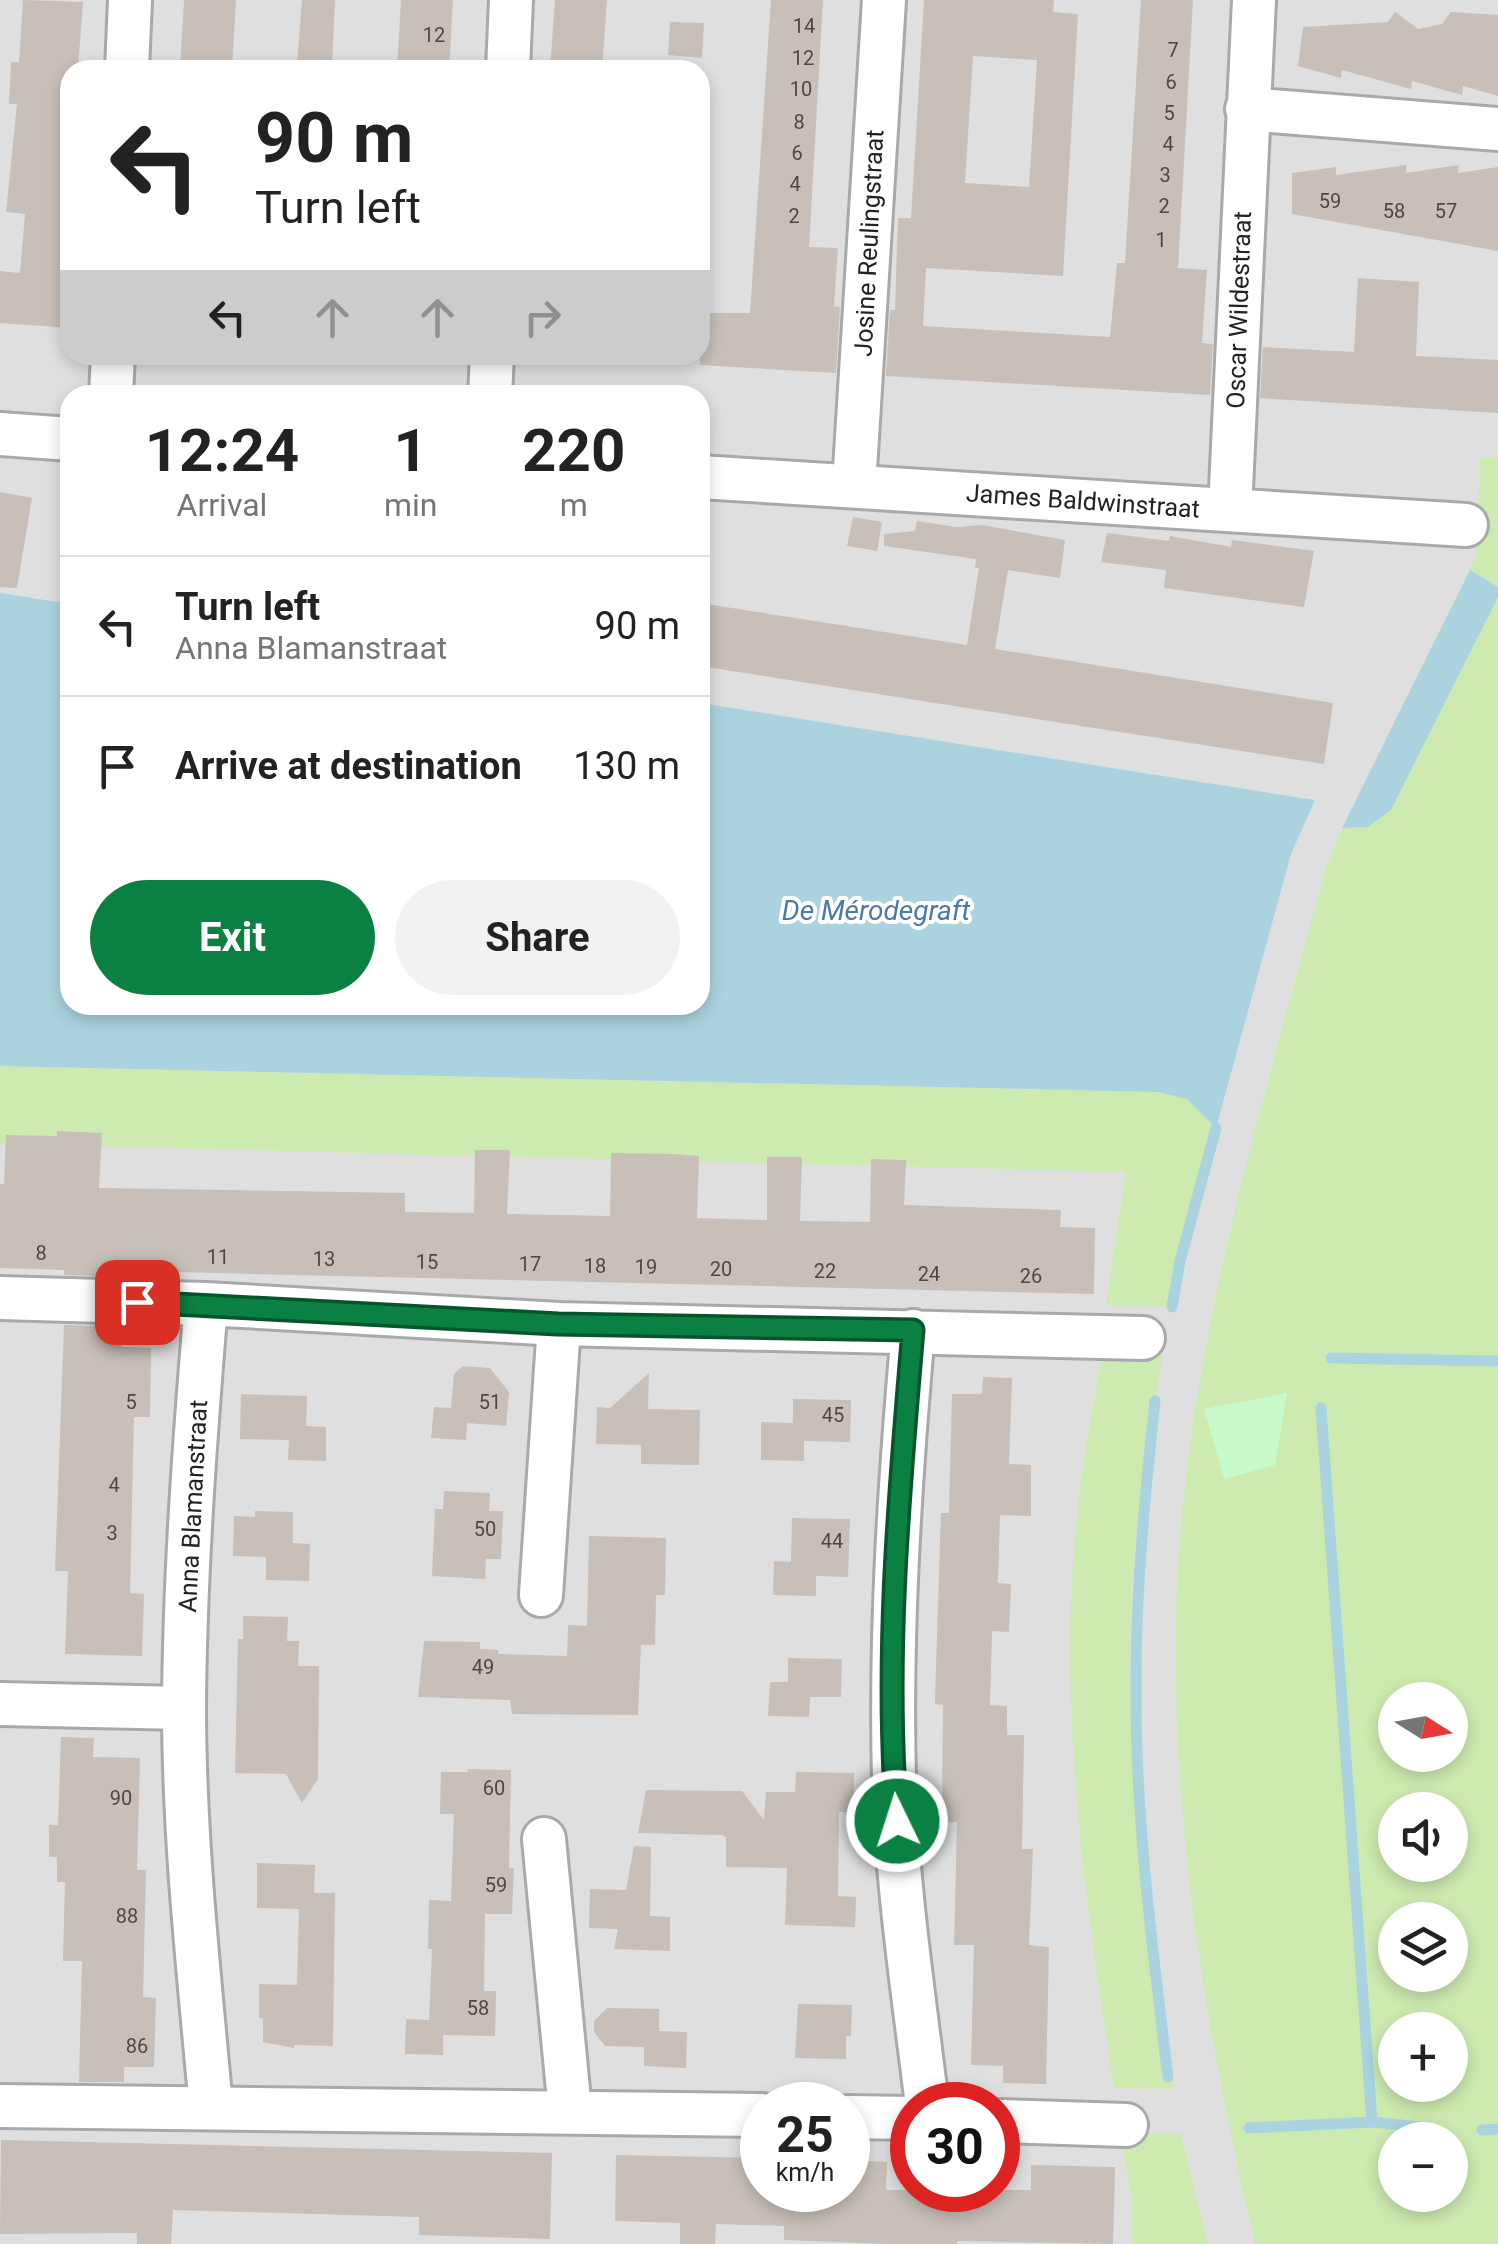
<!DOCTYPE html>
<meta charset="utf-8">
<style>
:root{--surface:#fff;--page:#f2f2f2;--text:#222;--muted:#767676;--line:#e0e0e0;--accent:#0b8043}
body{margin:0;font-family:Roboto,sans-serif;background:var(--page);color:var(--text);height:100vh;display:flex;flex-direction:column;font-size:38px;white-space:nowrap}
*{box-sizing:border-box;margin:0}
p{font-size:32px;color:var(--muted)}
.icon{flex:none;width:55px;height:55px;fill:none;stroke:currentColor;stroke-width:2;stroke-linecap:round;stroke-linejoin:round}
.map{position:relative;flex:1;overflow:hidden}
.side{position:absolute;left:60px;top:385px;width:650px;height:630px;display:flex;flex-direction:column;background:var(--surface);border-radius:30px;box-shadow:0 5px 15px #0003}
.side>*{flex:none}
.banner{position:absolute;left:60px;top:60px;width:650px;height:305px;border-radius:30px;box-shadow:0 5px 15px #0003;background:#fff;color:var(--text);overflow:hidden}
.needle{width:65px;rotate:101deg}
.controls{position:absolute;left:1378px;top:1682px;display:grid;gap:20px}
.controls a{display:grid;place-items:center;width:90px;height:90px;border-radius:50%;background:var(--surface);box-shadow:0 5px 15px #0003;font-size:50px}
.speed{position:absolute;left:740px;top:2082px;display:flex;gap:20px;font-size:50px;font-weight:700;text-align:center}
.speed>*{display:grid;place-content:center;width:130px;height:130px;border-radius:50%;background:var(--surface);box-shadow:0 5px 15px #0003;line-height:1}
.speed small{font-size:25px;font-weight:400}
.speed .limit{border:15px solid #d22;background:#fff;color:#111}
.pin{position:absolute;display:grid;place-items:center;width:85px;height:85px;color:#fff;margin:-42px;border-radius:20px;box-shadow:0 5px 15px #0006}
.me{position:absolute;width:110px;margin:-55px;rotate:356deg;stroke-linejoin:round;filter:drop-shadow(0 0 8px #0008)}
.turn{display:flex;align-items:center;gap:35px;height:210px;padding:0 30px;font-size:45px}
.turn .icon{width:130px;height:130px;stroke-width:2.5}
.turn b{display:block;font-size:70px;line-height:85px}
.lanes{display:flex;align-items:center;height:95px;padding:0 30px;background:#0003;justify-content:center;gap:50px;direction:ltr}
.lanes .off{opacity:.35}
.eta{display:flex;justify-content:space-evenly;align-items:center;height:170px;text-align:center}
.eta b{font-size:60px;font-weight:700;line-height:70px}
.action{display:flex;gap:20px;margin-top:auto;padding:20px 30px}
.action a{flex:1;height:115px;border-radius:60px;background:var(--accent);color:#fff;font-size:40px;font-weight:700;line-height:115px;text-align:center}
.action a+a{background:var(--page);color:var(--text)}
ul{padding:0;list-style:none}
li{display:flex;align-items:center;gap:30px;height:140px;padding:0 30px;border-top:2px solid var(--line)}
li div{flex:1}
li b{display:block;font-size:38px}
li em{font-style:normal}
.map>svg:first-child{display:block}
.residential{fill:#e0dfdf;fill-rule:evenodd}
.grass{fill:#cdebb0;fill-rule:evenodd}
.park{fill:#c8facc}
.water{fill:#aad3df}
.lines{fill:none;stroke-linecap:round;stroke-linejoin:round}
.stream{stroke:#aad3df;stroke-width:11}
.building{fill:#c7bfb8;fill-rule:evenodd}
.street-casing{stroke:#a9a9a9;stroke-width:48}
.street{stroke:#fff;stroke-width:42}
.route-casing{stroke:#07532c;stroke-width:25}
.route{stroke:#0b8043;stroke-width:18}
.labels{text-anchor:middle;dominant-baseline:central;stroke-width:8;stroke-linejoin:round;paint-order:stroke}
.number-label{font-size:20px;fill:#4b4948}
.street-label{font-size:25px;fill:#222;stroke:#fff}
.water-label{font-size:28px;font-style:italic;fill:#4a7aab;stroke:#fff}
</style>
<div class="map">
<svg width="1498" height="2244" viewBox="0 0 1498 2244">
<rect width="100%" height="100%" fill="#f2efe9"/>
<path class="residential" d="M 0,0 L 1498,0 L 1498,651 L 1280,2244 L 0,2244 ZM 70,70 L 700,70 L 700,355 L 70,355 ZM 70,395 L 700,395 L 700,1005 L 70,1005 ZM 762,2105 L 848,2105 L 848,2190 L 762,2190 ZM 912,2105 L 998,2105 L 998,2190 L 912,2190 Z"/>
<path class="grass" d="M 1481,457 L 1498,458 L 1498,587 L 1470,570 L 1475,559 Z
M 1498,597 L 1498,2244 L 1255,2244 C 1205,2029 1168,1808 1177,1586 C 1188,1341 1263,1105 1325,870 L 1342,828 L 1368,827 L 1391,810 ZM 1395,1700 L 1450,1700 L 1450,1755 L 1395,1755 ZM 1395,1810 L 1450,1810 L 1450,1865 L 1395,1865 ZM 1395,1920 L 1450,1920 L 1450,1975 L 1395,1975 ZM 1395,2030 L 1450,2030 L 1450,2085 L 1395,2085 ZM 1395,2140 L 1450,2140 L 1450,2195 L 1395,2195 Z
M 0,1066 L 1158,1092 L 1187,1099 L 1216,1128 L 1180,1261 L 1172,1307 L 1106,1305 L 1126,1172 L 0,1144 Z
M 1103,1353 L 1163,1354 C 1150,1430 1137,1505 1132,1581 C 1122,1752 1149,1921 1174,2089 L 1114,2088 C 1088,1920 1063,1751 1072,1580 C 1075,1503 1089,1428 1103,1353 Z
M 1120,2132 L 1181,2134 L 1208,2244 L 1132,2244 L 1132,2200 Z"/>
<path class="park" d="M 1287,1393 L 1275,1465 L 1224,1479 L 1204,1409 Z"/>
<path class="water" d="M 1470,570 L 1498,587 L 1498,597 L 1391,810 L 1368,827 L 1342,828 Z
M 0,593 L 70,604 L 70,1005 L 700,1005 L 700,703 L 1315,800 L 1291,854 L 1216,1128 L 1187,1099 L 1158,1092 L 0,1066 Z"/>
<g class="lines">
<path class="stream" d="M 1172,1307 L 1180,1261 L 1216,1128
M 1331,1358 L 1498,1361
M 1155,1401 C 1145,1494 1136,1588 1136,1682 C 1135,1814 1152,1946 1168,2077
M 1321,1408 L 1372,2122
M 1249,2128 L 1372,2122 L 1430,2128
M 1482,2130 L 1498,2129"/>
</g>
<path class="building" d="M 23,0 L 83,2 L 78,68 L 70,67 L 70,328 L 0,323 L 0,271 L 20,273 L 25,214 L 6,212 L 17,104 L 9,104 L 11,62 L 19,62 Z
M 184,0 L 236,0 L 232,70 L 180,70 Z
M 302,0 L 335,0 L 332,67 L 297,64 Z
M 401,0 L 453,0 L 449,70 L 397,70 Z
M 555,0 L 607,0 L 602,70 L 550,70 Z
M 771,0 L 823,0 L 809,247 L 838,248 L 834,306 L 840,307 L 836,373 L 700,365 L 700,313 L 750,313 Z
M 924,0 L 1054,0 L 1053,12 L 1078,14 L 1063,276 L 926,268 L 923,326 L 1110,337 L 1117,263 L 1125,263 L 1141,0 L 1193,0 L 1178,268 L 1207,270 L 1202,343 L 1213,344 L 1210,395 L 886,376 L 890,310 L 895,310 L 898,218 L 911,218 ZM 973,56 L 1037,60 L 1029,187 L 965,183 Z
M 1395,12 L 1418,29 L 1442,24 L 1451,12 L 1498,15 L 1498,96 L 1463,86 L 1462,95 L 1412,81 L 1411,89 L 1342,70 L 1341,78 L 1298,66 L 1303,27 L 1388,22 Z
M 670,22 L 704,23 L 702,58 L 668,55 Z
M 1406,165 L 1406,173 L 1459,165 L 1458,173 L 1498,167 L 1498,251 L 1292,214 L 1292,173 L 1336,167 L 1336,175 Z
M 1358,278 L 1419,282 L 1416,356 L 1498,360 L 1498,413 L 1260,398 L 1263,347 L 1354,352 Z
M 0,492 L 32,498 L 17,588 L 0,587 Z
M 853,517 L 882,522 L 877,551 L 847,546 Z
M 917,521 L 956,527 L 982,525 L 1065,540 L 1060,578 L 1008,570 L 995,649 L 1333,703 L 1324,764 L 700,666 L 700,603 L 967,645 L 979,568 L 975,568 L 976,559 L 884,546 L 884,534 L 915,531 Z
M 1107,533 L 1169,541 L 1170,536 L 1231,547 L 1232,540 L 1314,551 L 1304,607 L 1164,588 L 1166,570 L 1101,562 Z
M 57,1131 L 102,1133 L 99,1188 L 405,1193 L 405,1212 L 474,1213 L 475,1150 L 510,1150 L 507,1214 L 610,1216 L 611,1153 L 674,1154 L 699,1156 L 697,1218 L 767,1220 L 767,1157 L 802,1157 L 800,1221 L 870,1222 L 871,1159 L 906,1160 L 904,1205 L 1061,1210 L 1060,1227 L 1095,1228 L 1094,1294 L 173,1272 L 124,1271 L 124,1277 L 64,1275 L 64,1270 L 0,1268 L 0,1184 L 4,1184 L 6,1135 L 57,1136 Z
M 64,1325 L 122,1327 L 122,1347 L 151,1348 L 150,1417 L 134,1417 L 130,1593 L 144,1594 L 142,1656 L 65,1654 L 68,1571 L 55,1571 Z
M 463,1366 L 490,1368 L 509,1392 L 506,1426 L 467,1423 L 466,1440 L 431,1438 L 434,1407 L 451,1408 L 454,1374 Z
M 649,1373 L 648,1409 L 700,1410 L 699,1465 L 641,1464 L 641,1445 L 596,1444 L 597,1407 L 610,1408 Z
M 983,1377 L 1012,1378 L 1009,1464 L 1031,1465 L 1031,1516 L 1000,1515 L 998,1583 L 1011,1584 L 1009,1632 L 992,1631 L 990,1705 L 1007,1706 L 1007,1735 L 1024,1735 L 1022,1849 L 1033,1849 L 1029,1945 L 1049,1947 L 1046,2084 L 1003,2083 L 1003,2066 L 971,2065 L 974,1945 L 954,1945 L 957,1822 L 942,1822 L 943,1705 L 935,1704 L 936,1667 L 941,1513 L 949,1513 L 952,1394 L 982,1394 Z
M 241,1394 L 307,1396 L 306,1426 L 326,1427 L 326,1461 L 288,1460 L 289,1440 L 240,1439 Z
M 793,1399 L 851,1400 L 850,1442 L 804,1441 L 804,1461 L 761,1460 L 761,1422 L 793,1423 Z
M 444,1491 L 490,1493 L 489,1511 L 503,1511 L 501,1559 L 486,1559 L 485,1579 L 432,1576 L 435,1509 L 443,1509 Z
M 255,1511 L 293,1512 L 293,1543 L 310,1544 L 309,1581 L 266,1580 L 266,1557 L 233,1556 L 234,1516 L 255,1517 Z
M 792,1518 L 850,1519 L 848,1577 L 816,1576 L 816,1596 L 773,1595 L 774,1561 L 791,1562 Z
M 589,1536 L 666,1538 L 665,1595 L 656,1595 L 655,1645 L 641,1645 L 638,1715 L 512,1714 L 510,1700 L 418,1697 L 424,1641 L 480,1642 L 480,1649 L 498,1650 L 498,1654 L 567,1656 L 568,1625 L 587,1626 Z
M 243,1616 L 288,1617 L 287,1641 L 299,1641 L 298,1666 L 319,1666 L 318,1779 L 302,1803 L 286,1774 L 235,1773 L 238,1639 L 243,1639 Z
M 788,1658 L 842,1659 L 841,1697 L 810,1697 L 809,1717 L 768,1716 L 770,1682 L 788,1682 Z
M 61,1737 L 94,1738 L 93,1757 L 140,1758 L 137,1870 L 146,1870 L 143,1997 L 156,1998 L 154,2067 L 124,2067 L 124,2082 L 79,2082 L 82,1961 L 63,1961 L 65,1882 L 57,1882 L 57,1857 L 49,1857 L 49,1825 L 58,1825 Z
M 467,1769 L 511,1770 L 509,1868 L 514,1868 L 512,1914 L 485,1914 L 484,1991 L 496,1991 L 495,2036 L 443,2035 L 443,2055 L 405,2054 L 406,2019 L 429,2020 L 432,1949 L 428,1949 L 429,1900 L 451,1901 L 454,1814 L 440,1814 L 441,1772 L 468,1772 Z
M 796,1772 L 854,1773 L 853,1813 L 839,1812 L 838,1896 L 856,1897 L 855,1927 L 785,1925 L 787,1868 L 726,1867 L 726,1837 L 722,1835 L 638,1833 L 646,1790 L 742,1791 L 764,1820 L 766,1792 L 795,1792 Z
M 634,1846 L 651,1847 L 650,1916 L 670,1917 L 670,1951 L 614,1949 L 618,1929 L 589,1928 L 590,1889 L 626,1890 Z
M 257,1863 L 315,1865 L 314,1893 L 335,1893 L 333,2046 L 294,2045 L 294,2048 L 263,2042 L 263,2018 L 259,2018 L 259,1984 L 297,1985 L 299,1909 L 257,1908 Z
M 798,2004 L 852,2005 L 851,2036 L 846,2036 L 846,2059 L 795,2058 Z
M 607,2008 L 659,2009 L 659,2031 L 687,2032 L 686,2068 L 644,2066 L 644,2047 L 605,2046 L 594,2032 L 594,2021 Z
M 1,2140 L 552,2153 L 550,2239 L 419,2235 L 419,2217 L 173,2210 L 171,2244 L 137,2244 L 137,2233 L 0,2234 Z
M 616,2155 L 762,2158 L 762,2190 L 848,2190 L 848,2160 L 887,2162 L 886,2190 L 1031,2190 L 1031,2165 L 1115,2167 L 1113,2244 L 957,2241 L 957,2244 L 888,2244 L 784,2240 L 784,2226 L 716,2224 L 715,2244 L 680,2244 L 680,2223 L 615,2221 Z"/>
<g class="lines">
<g class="street-casing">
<path id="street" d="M 127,70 L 130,0
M 508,70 L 511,0
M 1247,109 L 1498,129
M 111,395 L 113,355
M 490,395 L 492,355
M 0,434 L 70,439
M 700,477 L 1466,525
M 854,486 L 884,0
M 1230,510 L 1254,0
M 0,1298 L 206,1304 L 559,1324 L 1143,1338
M 206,1304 C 195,1438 185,1572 184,1706 C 184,1840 199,1974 211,2107
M 913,1331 C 900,1480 890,1629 894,1779 C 897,1888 914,1997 927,2105
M 541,1595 L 559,1324
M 0,1704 L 184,1708
M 544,1839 L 570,2111
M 0,2106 L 762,2115
M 848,2117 L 912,2118
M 998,2121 L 1126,2125"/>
</g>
<use href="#street" class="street"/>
</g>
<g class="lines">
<g class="route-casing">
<path id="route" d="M 137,1302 L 558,1324 L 913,1330 C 899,1494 884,1658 897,1821"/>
</g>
<use href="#route" class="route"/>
</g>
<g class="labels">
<g class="number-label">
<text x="804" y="26">14</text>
<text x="434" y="35">12</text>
<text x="1173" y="50">7</text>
<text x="803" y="58">12</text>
<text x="1171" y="82">6</text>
<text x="801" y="89">10</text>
<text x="1169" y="113">5</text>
<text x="799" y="122">8</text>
<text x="1168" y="144">4</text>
<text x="797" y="153">6</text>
<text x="1165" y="175">3</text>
<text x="795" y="184">4</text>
<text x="1330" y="201">59</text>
<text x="1164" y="206">2</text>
<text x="1394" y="211">58</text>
<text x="1446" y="211">57</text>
<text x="794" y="216">2</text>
<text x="1161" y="240">1</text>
<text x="41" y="1253">8</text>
<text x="218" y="1257">11</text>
<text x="324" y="1259">13</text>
<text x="427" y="1262">15</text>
<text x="530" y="1264">17</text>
<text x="595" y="1266">18</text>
<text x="646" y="1267">19</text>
<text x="721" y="1269">20</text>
<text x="825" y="1271">22</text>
<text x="929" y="1274">24</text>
<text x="1031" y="1276">26</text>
<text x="131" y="1402">5</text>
<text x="490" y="1402">51</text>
<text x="833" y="1415">45</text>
<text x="114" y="1485">4</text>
<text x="485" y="1529">50</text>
<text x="112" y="1533">3</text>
<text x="832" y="1541">44</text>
<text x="483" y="1667">49</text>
<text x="494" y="1788">60</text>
<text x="121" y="1798">90</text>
<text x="496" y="1885">59</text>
<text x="127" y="1916">88</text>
<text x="478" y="2008">58</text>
<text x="137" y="2046">86</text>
</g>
<g class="street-label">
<text transform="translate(869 243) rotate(-87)">Josine Reulingstraat</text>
<text transform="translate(1239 310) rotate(-88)">Oscar Wildestraat</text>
<text transform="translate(1083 501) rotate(4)">James Baldwinstraat</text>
<text transform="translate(193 1506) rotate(-87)">Anna Blamanstraat</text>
</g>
<g class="water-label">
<text x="876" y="910">De Mérodegraft</text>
</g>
</g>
</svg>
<div class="controls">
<a><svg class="needle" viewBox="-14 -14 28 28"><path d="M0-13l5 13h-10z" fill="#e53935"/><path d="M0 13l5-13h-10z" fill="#767676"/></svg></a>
<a><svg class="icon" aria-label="sound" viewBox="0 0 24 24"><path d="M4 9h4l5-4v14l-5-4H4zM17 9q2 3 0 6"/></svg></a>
<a><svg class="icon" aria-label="layers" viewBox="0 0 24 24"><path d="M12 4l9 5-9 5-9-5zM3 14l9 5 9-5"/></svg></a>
<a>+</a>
<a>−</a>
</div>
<div class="speed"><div>25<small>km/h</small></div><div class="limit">30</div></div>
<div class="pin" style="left:137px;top:1302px;background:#d93025"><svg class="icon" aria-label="arrive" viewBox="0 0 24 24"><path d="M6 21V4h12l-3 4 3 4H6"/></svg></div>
<svg class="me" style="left:897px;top:1821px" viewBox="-20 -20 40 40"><circle r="17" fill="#0b8043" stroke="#fff" stroke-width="3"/><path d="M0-11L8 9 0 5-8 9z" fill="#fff"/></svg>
<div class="banner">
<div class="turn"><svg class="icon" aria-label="left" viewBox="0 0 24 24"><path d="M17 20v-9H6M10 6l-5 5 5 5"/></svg><div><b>90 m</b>Turn left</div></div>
<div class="lanes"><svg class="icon" aria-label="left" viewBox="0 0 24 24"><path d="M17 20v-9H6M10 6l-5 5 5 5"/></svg><svg class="icon off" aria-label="ahead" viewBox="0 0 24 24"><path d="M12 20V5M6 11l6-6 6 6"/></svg><svg class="icon off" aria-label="ahead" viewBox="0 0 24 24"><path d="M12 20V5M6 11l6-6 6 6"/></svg><svg class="icon off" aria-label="right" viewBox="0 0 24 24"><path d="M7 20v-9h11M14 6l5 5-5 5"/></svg></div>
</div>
<section class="side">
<div class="eta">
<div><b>12:24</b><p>Arrival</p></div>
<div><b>1</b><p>min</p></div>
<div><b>220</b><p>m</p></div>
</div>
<ul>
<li><svg class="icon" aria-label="left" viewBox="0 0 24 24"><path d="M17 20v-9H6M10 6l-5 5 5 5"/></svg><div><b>Turn left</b><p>Anna Blamanstraat</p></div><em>90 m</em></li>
<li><svg class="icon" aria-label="arrive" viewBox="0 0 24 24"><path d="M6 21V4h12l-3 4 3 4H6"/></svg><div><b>Arrive at destination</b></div><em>130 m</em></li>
</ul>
<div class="action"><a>Exit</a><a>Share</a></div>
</section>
</div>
